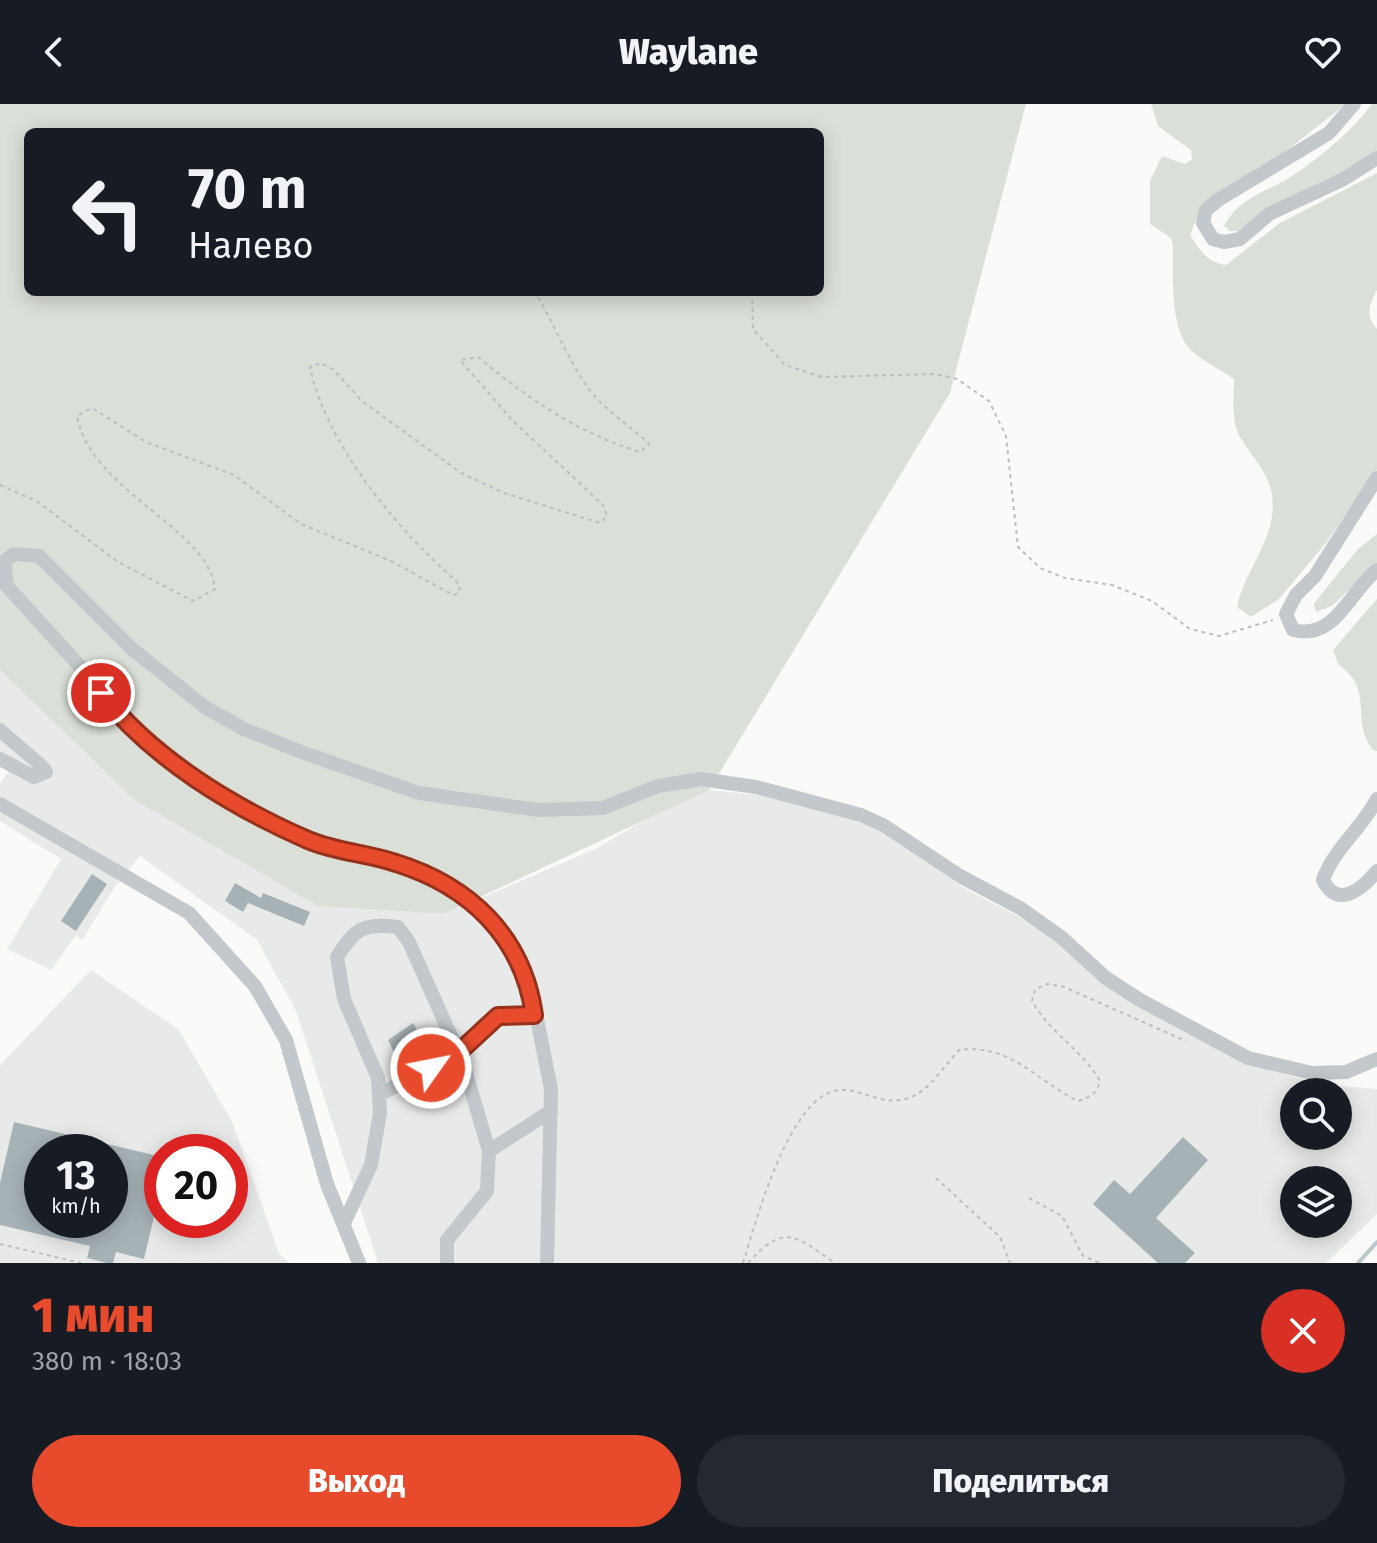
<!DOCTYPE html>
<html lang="ru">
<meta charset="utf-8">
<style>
:root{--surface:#171b24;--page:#242831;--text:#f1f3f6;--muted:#9ea1a6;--accent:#e74b2b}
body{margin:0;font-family:"Fira Sans",sans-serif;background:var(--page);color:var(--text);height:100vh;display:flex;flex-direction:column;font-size:30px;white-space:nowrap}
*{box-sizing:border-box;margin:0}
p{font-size:26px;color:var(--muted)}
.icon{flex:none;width:44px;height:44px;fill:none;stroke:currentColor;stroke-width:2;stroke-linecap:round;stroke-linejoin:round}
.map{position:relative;height:1159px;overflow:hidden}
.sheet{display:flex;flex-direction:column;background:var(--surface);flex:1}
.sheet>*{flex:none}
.top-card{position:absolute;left:24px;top:24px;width:800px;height:168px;border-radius:12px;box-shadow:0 4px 20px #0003;background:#171b24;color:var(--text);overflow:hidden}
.buttons{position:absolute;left:1280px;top:974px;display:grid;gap:16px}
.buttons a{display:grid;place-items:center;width:72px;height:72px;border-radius:50%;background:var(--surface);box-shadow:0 4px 20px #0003;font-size:40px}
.speed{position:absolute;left:24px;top:1030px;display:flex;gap:16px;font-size:40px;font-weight:700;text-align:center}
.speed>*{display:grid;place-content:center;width:104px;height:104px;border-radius:50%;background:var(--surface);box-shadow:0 4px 20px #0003;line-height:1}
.speed small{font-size:20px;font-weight:400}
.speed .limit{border:12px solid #d22;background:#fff;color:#111}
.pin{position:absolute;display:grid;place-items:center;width:68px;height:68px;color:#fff;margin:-34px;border:4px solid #fff;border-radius:50%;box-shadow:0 2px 8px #0007}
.me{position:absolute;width:88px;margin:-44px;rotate:57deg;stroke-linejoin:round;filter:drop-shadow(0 0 6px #0008)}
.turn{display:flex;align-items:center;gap:28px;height:168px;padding:0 32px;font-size:36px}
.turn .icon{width:104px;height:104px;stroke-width:2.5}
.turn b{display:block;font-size:56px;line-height:68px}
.round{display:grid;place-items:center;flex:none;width:84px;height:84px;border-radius:42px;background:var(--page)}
.headline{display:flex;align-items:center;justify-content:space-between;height:136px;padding:0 32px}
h1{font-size:48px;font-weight:800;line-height:60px;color:var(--accent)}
.action{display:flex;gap:16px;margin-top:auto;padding:16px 32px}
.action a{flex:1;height:92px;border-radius:48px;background:var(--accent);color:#fff;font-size:32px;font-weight:800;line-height:92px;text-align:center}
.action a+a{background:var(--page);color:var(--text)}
header{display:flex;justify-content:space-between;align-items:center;height:104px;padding:0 32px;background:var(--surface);font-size:36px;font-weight:800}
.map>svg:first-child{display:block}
.built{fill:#e8eae9;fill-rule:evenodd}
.green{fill:#dadfd7;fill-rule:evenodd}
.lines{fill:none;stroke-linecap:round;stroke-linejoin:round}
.stream{stroke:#bbc7cb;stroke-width:4}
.building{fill:#a7b2b7;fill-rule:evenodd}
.path{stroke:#bbbfc2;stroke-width:2;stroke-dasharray:4 4;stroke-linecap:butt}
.minor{stroke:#c3c8cc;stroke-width:14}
.route-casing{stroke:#96311c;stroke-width:20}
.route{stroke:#e74b2b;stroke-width:14}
</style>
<header><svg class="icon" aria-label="back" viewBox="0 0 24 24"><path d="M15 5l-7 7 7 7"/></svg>Waylane<svg class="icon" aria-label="heart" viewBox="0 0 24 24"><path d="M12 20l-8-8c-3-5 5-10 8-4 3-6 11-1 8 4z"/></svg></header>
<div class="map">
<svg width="1377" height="1159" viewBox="0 0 1377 1159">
<rect width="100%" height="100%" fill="#fafaf8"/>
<path class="built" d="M 0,566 L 319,802 L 444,810 L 597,744 L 677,697 L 709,686 L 777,693 L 870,721 L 971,788 L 1031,819 L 1142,904 L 1248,959 L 1317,980 L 1377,985 L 1377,1110 L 1326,1159 L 378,1159 L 296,907 L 257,836 L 140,752 L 116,781 L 82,836 L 76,831 L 51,866 L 7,845 L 61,755 L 0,717 L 0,680 L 13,660 L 0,652 ZM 1294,988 L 1338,988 L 1338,1032 L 1294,1032 ZM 1294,1076 L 1338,1076 L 1338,1120 L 1294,1120 Z
M 91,866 L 178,925 L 232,1017 L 279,1149 L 289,1159 L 0,1159 L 0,961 ZM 42,1048 L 110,1048 L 110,1116 L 42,1116 ZM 162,1048 L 230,1048 L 230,1116 L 162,1116 Z"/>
<path class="green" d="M 0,0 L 1026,0 L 950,289 L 709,686 L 444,810 L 318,802 L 135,696 L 0,566 ZM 28,28 L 820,28 L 820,188 L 28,188 Z
M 1151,0 L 1346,0 L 1259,68 L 1202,101 L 1190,131 C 1200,146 1207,159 1226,161 L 1280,119 L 1377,69 L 1377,186 C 1369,200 1365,212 1377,225 L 1377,366 L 1325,440 L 1279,495 L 1251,513 L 1237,503 C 1245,464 1278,434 1272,391 C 1269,368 1250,351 1239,331 C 1231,315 1234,293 1234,275 C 1221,266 1204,258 1192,247 C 1169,226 1173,170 1173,142 L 1171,134 L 1150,120 L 1150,77 L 1162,52 L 1185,60 L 1192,55 L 1191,46 L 1158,22 Z
M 1372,0 L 1377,0 L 1377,50 L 1239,127 L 1230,127 L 1224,122 C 1240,91 1272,87 1298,68 C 1325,49 1352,27 1372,0 Z
M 1377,430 L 1377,459 L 1332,502 L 1316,508 L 1314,500 L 1319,493 L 1359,444 Z
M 1377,495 L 1377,647 L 1374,647 C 1348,614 1377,588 1338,560 L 1333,546 Z"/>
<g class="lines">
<path class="stream" d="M 1358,1159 L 1377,1138"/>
</g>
<path class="building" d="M 92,770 L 107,780 L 76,827 L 61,817 Z
M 235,779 L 261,794 L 263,789 L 310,808 L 304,822 L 248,799 L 243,808 L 225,797 Z
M 413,919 L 420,931 L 404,941 L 412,958 L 401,963 L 388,936 Z
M 14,1018 L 162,1053 L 162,1079 L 144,1155 L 116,1148 L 113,1159 L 107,1159 L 87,1154 L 90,1142 L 0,1121 L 0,1079 ZM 42,1048 L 110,1048 L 110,1116 L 42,1116 Z
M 1183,1033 L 1208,1056 L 1156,1114 L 1195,1149 L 1185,1159 L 1158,1159 L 1093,1100 L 1114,1076 L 1130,1090 Z"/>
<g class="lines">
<path class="path" d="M 752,188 L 753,225 L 785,261 L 822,273 L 935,270 L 957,275 L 989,297 L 1006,332 L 1018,443 L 1040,464 L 1065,474 L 1112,481 L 1152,497 L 1190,525 L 1219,532 L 1273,516
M 0,381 L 38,398 L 118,458 L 193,497 L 215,485 C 209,424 91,388 77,312 L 92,304 L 146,338 L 234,371 L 301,420 L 391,457 L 453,491 L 459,489 L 460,482 L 454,475 C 396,424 326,340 310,263 L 321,259 L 334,266 L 362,297 L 461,369 L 504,389 L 600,419 L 607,412 L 603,401 L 513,317 L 460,256 L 478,253 C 527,294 578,329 640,348 L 649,340 C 627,319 598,302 582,275 C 565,248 552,216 535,188
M 936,1074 L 1000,1133 L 1010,1159
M 1029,1094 L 1062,1112 L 1083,1152 L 1100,1159
M 0,1140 L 81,1159
M 743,1159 C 756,1118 789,991 839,986 C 855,985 867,992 881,995 C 921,1004 936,971 959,946 C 1011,939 1036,977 1078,997 C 1090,993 1097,990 1100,977 C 1083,947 1050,929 1032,897 L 1035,885 L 1048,880 L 1064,883 L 1186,937
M 748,1159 C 785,1118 795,1132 835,1159"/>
<path class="minor" d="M 1354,0 L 1329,29 L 1218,96 L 1206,106 L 1203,119 L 1213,135 L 1224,138 L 1240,135 L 1269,110 L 1342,76 L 1377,54
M 1377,374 L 1315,472 L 1296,491 L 1286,510 L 1293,526 C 1335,537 1349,488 1377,466
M 0,626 C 9,635 45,663 46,668 L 34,673 L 0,655
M 1377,695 C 1362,724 1333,746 1323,776 C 1338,806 1362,785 1377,767
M 0,700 L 189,809 L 255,882 L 286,936 L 327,1080 L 359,1159
M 379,991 L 458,949 L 498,912 L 534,911
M 489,1047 L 551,1007
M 345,1117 L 371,1061 L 380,1009 L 378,974 L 344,895 L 337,853 C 355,824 364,819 398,823 L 409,838 L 463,959 L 489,1047 L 487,1087 L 447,1136 L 447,1159
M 547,1159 L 551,985 L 530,880 L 517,850 L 495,819 L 475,799 L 435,776 L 395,758 L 309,736 L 202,678 L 152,643 L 117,610 L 85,568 L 6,481 L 5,457 L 14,450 L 39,452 L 131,544 L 206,604 L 244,625 L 304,649 L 419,689 L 538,706 L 603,704 L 658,682 L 701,675 L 756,683 L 861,711 L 883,721 L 960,772 L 1020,804 L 1061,833 L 1106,874 L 1140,896 L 1248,954 L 1312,969 L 1346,968 L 1377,955"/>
</g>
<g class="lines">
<g class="route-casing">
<path id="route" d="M 101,589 C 152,654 232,703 308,736 C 336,748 367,749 396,759 C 470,782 523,833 534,911 L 498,912 L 458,949 L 431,964"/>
</g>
<use href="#route" class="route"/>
</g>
</svg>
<div class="buttons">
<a><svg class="icon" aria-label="search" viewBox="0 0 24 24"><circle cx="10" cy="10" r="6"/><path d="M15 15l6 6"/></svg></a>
<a><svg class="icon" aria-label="layers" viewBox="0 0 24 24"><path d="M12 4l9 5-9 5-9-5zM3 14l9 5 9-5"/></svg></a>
</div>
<div class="speed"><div>13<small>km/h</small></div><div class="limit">20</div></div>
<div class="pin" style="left:101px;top:589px;background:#d93025"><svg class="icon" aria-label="arrive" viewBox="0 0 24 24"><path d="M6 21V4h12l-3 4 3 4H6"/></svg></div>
<svg class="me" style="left:431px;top:964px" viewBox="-20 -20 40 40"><circle r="17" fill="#e74b2b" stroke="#fff" stroke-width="3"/><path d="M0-11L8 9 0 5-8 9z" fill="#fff"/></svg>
<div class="top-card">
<div class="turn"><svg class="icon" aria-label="left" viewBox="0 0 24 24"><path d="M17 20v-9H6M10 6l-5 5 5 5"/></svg><div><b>70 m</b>Налево</div></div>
</div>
</div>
<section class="sheet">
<div class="headline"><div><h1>1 мин</h1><p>380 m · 18:03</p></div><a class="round" style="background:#d93025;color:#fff"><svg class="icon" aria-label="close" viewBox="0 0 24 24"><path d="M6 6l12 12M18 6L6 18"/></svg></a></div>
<div class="action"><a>Выход</a><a>Поделиться</a></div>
</section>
